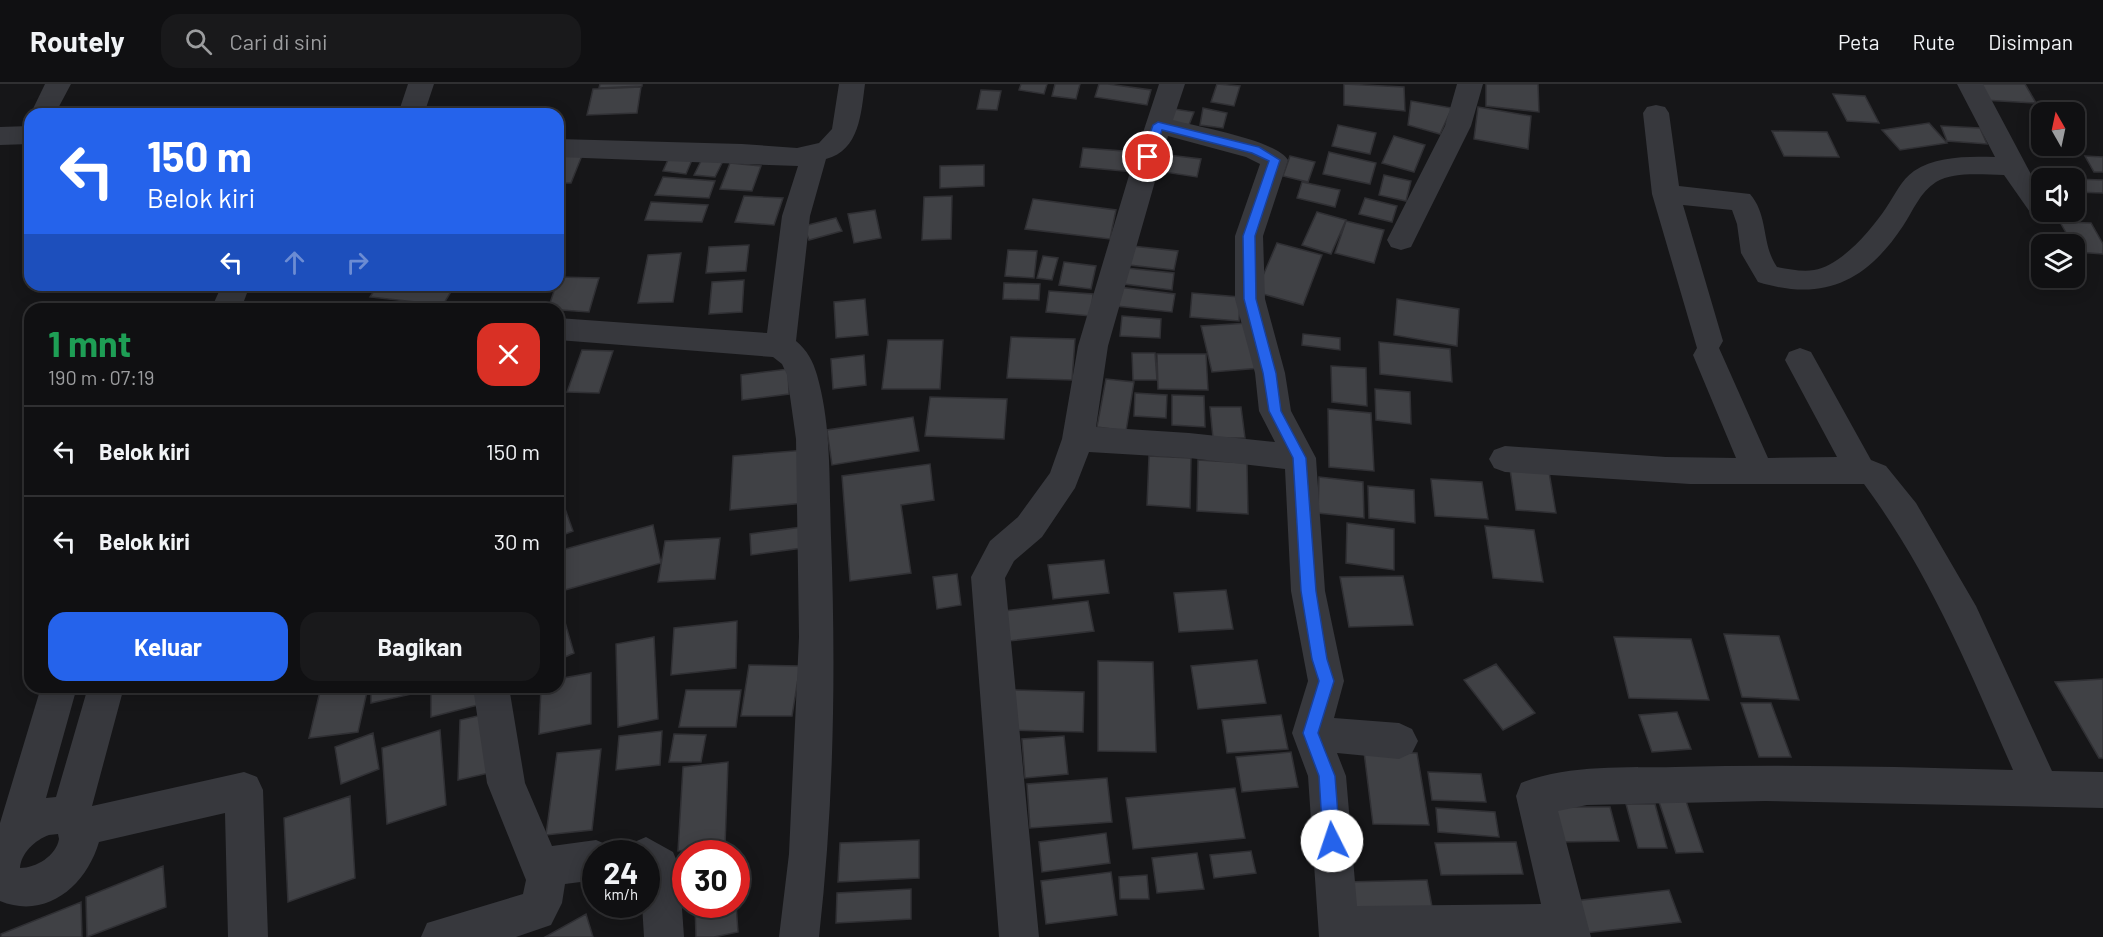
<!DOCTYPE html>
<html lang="id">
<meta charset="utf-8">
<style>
:root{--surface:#101012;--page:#19191b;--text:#f1f3f6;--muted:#9c9d9f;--line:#303032;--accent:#2563eb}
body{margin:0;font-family:Barlow,sans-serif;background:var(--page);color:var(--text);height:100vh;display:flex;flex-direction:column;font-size:22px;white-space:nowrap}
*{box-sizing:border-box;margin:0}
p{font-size:20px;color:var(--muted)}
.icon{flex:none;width:33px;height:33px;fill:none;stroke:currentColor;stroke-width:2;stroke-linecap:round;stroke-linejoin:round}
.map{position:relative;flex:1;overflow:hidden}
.drawer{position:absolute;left:24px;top:219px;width:540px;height:390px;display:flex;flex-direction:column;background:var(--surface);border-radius:18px;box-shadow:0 3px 15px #0003,0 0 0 2px var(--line)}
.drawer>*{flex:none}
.banner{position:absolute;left:24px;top:24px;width:540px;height:183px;border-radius:18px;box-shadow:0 3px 15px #0003,0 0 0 2px var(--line);background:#2563eb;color:#fff;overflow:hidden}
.needle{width:39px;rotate:351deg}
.buttons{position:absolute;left:2031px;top:18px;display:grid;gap:12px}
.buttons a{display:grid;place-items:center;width:54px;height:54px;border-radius:12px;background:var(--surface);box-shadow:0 3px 15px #0003,0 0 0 2px var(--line);font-size:30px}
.speed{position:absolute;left:582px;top:756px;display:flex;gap:12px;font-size:30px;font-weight:700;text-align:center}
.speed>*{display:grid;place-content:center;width:78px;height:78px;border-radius:50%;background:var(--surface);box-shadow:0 3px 15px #0003,0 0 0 2px var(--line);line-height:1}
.speed small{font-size:15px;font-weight:400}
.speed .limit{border:9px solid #d22;background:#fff;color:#111}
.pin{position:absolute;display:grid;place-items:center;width:51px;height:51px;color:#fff;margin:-26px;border:3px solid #fff;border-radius:50%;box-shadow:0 2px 6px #0007}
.me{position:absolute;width:66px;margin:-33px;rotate:356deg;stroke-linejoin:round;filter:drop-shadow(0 0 4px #0008)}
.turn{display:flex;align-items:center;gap:21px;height:126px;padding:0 24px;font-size:27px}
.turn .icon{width:78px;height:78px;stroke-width:2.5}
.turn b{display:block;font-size:42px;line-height:51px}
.lanes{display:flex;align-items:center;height:57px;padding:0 24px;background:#0003;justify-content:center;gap:30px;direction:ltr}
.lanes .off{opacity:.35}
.round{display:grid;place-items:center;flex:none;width:63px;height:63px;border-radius:18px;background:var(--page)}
.head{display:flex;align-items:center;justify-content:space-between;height:102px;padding:0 24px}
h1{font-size:36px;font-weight:700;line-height:45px;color:#1e9e55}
.action{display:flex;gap:12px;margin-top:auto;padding:12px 24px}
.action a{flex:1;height:69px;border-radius:18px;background:var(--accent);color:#fff;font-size:24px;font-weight:700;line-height:69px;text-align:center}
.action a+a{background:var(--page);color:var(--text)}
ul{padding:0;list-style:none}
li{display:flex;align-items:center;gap:18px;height:90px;padding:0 24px;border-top:2px solid var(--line)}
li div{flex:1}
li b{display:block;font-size:22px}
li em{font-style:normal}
header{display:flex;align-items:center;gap:36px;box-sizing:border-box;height:84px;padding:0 30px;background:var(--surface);border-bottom:2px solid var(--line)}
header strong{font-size:28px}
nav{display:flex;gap:33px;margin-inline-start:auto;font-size:21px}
.search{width:420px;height:54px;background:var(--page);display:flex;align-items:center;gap:15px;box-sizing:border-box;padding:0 21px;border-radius:18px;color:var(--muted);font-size:22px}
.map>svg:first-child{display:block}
.building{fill:#404145;stroke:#303034;stroke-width:1.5}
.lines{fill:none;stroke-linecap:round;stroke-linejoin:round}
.minor{fill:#37383d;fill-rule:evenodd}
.route{fill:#2563eb;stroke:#184099;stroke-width:1.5}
</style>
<header>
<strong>Routely</strong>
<div class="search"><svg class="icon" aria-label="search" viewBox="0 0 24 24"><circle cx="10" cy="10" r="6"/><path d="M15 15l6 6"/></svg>Cari di sini</div>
<nav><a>Peta</a><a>Rute</a><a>Disimpan</a></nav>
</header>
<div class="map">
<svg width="2103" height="853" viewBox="0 0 2103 853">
<rect width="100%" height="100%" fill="#161618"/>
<path class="building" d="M 600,0 L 642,0 L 642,2 L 599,4 Z
M 1021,0 L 1047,0 L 1044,10 L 1019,6 Z
M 1055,0 L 1080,0 L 1076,15 L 1052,12 Z
M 1099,0 L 1108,0 L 1151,6 L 1147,21 L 1095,13 Z
M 1217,0 L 1240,2 L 1234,22 L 1211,18 Z
M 1344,0 L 1404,3 L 1405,27 L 1344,21 Z
M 1486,0 L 1538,0 L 1539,28 L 1486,22 Z
M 1974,0 L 2025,0 L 2036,19 L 1983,16 Z
M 641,3 L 637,29 L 587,31 L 593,5 Z
M 981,6 L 1001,7 L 997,26 L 977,25 Z
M 1833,10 L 1865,12 L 1879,39 L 1847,37 Z
M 1411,17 L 1452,24 L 1440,50 L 1408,41 Z
M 1478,23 L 1531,32 L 1528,65 L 1474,55 Z
M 1203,24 L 1227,29 L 1223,44 L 1200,41 Z
M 528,25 L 527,30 L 495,30 L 495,28 Z
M 1174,25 L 1194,28 L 1189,41 L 1170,38 Z
M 1929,39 L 1947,59 L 1900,66 L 1882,46 Z
M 1338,41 L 1376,49 L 1370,70 L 1332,62 Z
M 1941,42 L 1980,44 L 1987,60 L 1947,57 Z
M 1772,47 L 1827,48 L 1839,73 L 1784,72 Z
M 1394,52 L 1425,61 L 1414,88 L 1382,79 Z
M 1083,64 L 1137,68 L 1134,88 L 1080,83 Z
M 672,67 L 695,69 L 686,90 L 663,87 Z
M 558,68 L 583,69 L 571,99 L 558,99 Z
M 1329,68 L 1376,79 L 1370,100 L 1323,90 Z
M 704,71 L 725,73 L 715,93 L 694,91 Z
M 1168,71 L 1201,75 L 1197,93 L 1164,88 Z
M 1290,72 L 1315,78 L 1308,98 L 1283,92 Z
M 2085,72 L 2103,73 L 2103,88 L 2094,88 Z
M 730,79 L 761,82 L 752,107 L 720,105 Z
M 984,81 L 984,102 L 940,104 L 940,82 Z
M 1384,91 L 1411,97 L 1406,117 L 1379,111 Z
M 663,93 L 715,97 L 709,114 L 655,111 Z
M 2074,95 L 2103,96 L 2103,109 L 2074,108 Z
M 1302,98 L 1340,106 L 1335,123 L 1297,114 Z
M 744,112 L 783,114 L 774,141 L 735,138 Z
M 952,112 L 951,155 L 922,156 L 924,113 Z
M 1365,114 L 1397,122 L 1392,138 L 1359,130 Z
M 1033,115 L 1116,126 L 1110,155 L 1025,145 Z
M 651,118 L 708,121 L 702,138 L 645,136 Z
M 875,126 L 881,154 L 854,159 L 848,130 Z
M 1317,128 L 1346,136 L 1331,170 L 1302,161 Z
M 836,134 L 842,147 L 809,156 L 804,142 Z
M 1346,137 L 1384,146 L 1374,179 L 1335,169 Z
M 2060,138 L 2091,139 L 2103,160 L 2103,170 L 2077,168 Z
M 1277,159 L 1322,171 L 1303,221 L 1256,208 Z
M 749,161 L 746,187 L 706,189 L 709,163 Z
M 1132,162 L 1178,167 L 1174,186 L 1129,181 Z
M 1008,166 L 1037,167 L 1034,194 L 1005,192 Z
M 681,169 L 673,218 L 638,219 L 648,171 Z
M 1043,172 L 1058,174 L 1052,196 L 1037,194 Z
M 1064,178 L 1096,182 L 1091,205 L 1059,201 Z
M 1126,184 L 1174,189 L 1172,206 L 1124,200 Z
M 558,193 L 599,194 L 589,228 L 548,225 L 556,201 L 558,201 Z
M 744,196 L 742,228 L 709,230 L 712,198 Z
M 1004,199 L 1040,200 L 1039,216 L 1003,215 Z
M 378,201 L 455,201 L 443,221 L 370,213 Z
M 1119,203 L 1175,210 L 1172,228 L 1116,222 Z
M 1049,207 L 1093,210 L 1091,232 L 1046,228 Z
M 1192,209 L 1240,213 L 1239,237 L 1190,233 Z
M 865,215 L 868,251 L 836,254 L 834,218 Z
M 1397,215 L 1459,225 L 1457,262 L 1394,251 Z
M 1122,232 L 1161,235 L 1160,254 L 1120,252 Z
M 1249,239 L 1261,284 L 1212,288 L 1201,242 Z
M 1303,250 L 1340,254 L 1340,266 L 1302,261 Z
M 1011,253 L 1075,255 L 1072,296 L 1007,294 Z
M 888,256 L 943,256 L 940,305 L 882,305 Z
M 1379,258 L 1450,265 L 1452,298 L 1380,290 Z
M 582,266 L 613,267 L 599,309 L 567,308 Z
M 1132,269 L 1155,269 L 1157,296 L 1133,296 Z
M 1157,270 L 1206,270 L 1208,306 L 1158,305 Z
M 864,271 L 866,301 L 833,305 L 831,275 Z
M 1331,282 L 1366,284 L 1367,322 L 1332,318 Z
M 788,285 L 789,310 L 742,316 L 741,291 Z
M 1106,295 L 1134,298 L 1126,347 L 1097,343 Z
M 1375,305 L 1410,308 L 1411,340 L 1376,336 Z
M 1135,309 L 1167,311 L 1166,334 L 1134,332 Z
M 1172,311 L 1204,312 L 1205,343 L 1172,341 Z
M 930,313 L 1007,315 L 1004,355 L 925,352 Z
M 1210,323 L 1241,323 L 1245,354 L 1213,354 Z
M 1328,325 L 1371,329 L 1374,387 L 1329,383 Z
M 913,333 L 919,367 L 832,381 L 827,346 Z
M 806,366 L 805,419 L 730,426 L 733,372 Z
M 1149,372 L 1191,374 L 1190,424 L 1147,421 Z
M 1198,376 L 1247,379 L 1248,430 L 1197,427 Z
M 930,380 L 934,416 L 901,421 L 911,489 L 850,497 L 842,392 Z
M 1510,385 L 1549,388 L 1556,429 L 1516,426 Z
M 1319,393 L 1363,398 L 1364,434 L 1318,429 Z
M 1431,395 L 1482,398 L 1488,435 L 1435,432 Z
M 1368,402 L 1414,406 L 1415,439 L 1369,434 Z
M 558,405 L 573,447 L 558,453 Z
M 1347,439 L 1394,445 L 1394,486 L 1346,479 Z
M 653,441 L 661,479 L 565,506 L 558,467 Z
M 809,442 L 810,463 L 751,471 L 750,450 Z
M 1485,442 L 1534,446 L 1543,498 L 1493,494 Z
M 720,454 L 715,495 L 658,498 L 665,457 Z
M 1104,476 L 1109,509 L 1053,515 L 1048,481 Z
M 957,490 L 961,521 L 937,525 L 933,493 Z
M 1403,492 L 1413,541 L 1349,543 L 1340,493 Z
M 1226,506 L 1233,545 L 1179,548 L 1174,509 Z
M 1088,517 L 1094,547 L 1000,558 L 996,528 Z
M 562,528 L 574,569 L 558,576 L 558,530 Z
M 737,537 L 736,584 L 671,591 L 674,544 Z
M 1724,550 L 1779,552 L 1799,616 L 1742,613 Z
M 654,553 L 658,635 L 618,643 L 616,560 Z
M 1614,553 L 1691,555 L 1709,616 L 1629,614 Z
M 1257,576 L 1266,619 L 1198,625 L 1191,582 Z
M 1098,577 L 1153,578 L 1156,668 L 1098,667 Z
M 1496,580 L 1535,629 L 1503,646 L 1464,596 Z
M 749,581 L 800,582 L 792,632 L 741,632 Z
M 591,589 L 591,640 L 539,650 L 541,603 L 558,603 L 558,595 Z
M 2103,595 L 2103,674 L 2099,674 L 2055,598 Z
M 357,603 L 368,603 L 358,648 L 309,654 L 320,607 Z
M 371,603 L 425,603 L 425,607 L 371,619 Z
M 431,603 L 482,603 L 482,620 L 431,633 Z
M 686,606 L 741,606 L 736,643 L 679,643 Z
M 1014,606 L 1084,608 L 1083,648 L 1011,646 Z
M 1741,619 L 1771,619 L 1791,673 L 1759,673 Z
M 1677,628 L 1691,665 L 1652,668 L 1639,631 Z
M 491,629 L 489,689 L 458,696 L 460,636 Z
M 1281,631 L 1288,665 L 1227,669 L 1222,636 Z
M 440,646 L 446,721 L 387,740 L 382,664 Z
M 662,647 L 660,681 L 616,686 L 619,652 Z
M 373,649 L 379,685 L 341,700 L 335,663 Z
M 674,650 L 706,651 L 701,678 L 669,678 Z
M 1064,652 L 1068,690 L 1025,694 L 1022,655 Z
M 601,665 L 592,746 L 546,751 L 557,669 Z
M 1291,668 L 1298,703 L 1242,708 L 1236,673 Z
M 1364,668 L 1417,669 L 1429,741 L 1373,740 Z
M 728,678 L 725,762 L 678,767 L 683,683 Z
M 1428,688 L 1481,690 L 1486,718 L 1432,716 Z
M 1107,694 L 1112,738 L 1030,744 L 1027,700 Z
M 1235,704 L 1245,754 L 1133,765 L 1126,714 Z
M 350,712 L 355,794 L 288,818 L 284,734 Z
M 1686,717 L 1703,768 L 1676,769 L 1659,718 Z
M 1626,720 L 1655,720 L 1667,764 L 1638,764 Z
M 1549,723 L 1610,723 L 1619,757 L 1558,758 Z
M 1436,724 L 1495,728 L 1499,753 L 1438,748 Z
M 1106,749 L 1110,779 L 1042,788 L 1039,758 Z
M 919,756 L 919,794 L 838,798 L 840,759 Z
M 1516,758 L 1523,790 L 1441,791 L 1435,759 Z
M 1251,767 L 1256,789 L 1214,794 L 1210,771 Z
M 1197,769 L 1204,805 L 1157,809 L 1152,774 Z
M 163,782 L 166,823 L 87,853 L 86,813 Z
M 163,782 L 166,823 L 87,853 L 86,813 Z
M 1111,788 L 1117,831 L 1046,840 L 1041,797 Z
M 1147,791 L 1149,815 L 1120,815 L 1119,793 Z
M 1427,796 L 1433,828 L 1350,831 L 1345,798 Z
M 911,805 L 911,835 L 836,839 L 837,809 Z
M 1669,806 L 1681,838 L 1585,849 L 1574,817 Z
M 81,818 L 82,853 L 1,853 L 1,850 Z
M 695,820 L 736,820 L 738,848 L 714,853 L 696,853 Z
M 586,830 L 593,853 L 545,853 Z"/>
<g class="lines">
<path class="minor" d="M 45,0 L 71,0 L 55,30 L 30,31 Z
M 408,0 L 434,0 L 424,30 L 398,30 Z
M 839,0 L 865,0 C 861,29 860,66 826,75 L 810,132 L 796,257 C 807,266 813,277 817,291 C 832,343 829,400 831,453 C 836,587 834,720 819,853 L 779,853 L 789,770 L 799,553 L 796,355 L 787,291 L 782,280 L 773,273 L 558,256 L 558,234 L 767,249 L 782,132 L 798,82 L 558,73 L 558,55 L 742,60 L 797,64 L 819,59 L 832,45 Z
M 1159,0 L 1185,0 L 1173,36 C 1198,43 1276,56 1288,76 L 1263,152 L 1265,215 L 1285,289 L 1291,327 L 1316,374 L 1325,507 L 1344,597 L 1334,634 L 1399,639 L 1412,645 L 1418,657 L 1412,669 L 1399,675 L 1337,669 L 1346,692 L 1357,822 L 1541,820 L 1516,712 L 1521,699 C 1569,680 1625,684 1675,683 C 1788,680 1900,683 2013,686 C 1969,585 1930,489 1864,400 L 1690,400 L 1505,388 L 1494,384 L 1489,375 L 1494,366 L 1505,362 L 1666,373 L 1736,374 L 1693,271 L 1697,264 L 1652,110 L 1643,29 L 1647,23 L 1656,21 L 1665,23 L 1669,29 L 1679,102 L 1750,110 C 1769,132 1761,160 1777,183 C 1789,185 1802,188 1814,186 C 1841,182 1872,145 1886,124 C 1895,111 1901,96 1914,87 C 1936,72 1969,72 1995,73 L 1957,0 L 1983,0 L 2033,94 L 2042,105 L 2042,128 L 2054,128 L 2052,131 L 2042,134 L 2032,131 L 2004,91 C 1983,91 1955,87 1936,98 C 1920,108 1913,127 1903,142 C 1866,198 1823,218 1758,198 L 1741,169 L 1737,140 L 1732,126 L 1683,121 L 1723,257 L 1719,264 L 1768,374 L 1837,373 L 1785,276 L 1789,268 L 1800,264 L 1811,268 L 1871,376 L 1886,382 L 1916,419 L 1976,522 L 2052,687 L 2103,688 L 2103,724 L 1765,717 L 1587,721 L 1558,727 L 1591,853 L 1319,853 L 1308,692 L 1292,649 L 1308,597 L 1291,507 L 1285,385 L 1189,374 L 1089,368 L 1075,404 L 1042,453 L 1014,477 L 1005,494 L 1039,853 L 999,853 L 971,493 L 990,457 L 1018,433 L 1050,389 L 1062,355 L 1078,262 L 1130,88 ZM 1168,52 L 1246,73 L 1260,80 L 1235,152 L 1235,215 L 1255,289 L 1259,327 L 1275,358 L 1189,349 L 1096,343 L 1108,262 Z
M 1457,0 L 1483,0 L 1471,42 L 1411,163 L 1401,166 L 1391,163 L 1387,156 L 1445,42 Z
M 30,42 L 30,60 L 0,61 L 0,43 Z
M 222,201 L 250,201 L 241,225 L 211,225 Z
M 41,603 L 77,603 L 46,714 L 56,713 L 88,603 L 124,603 L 92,722 L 244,688 L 257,693 L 263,706 L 268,853 L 228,853 L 225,729 L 99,758 C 86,802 46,836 0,817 L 0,739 ZM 49,751 L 58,750 L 59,755 C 56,772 36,784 20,784 C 21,769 35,756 49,751 Z
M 473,603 L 509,603 L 525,699 L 552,762 L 596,756 L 610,762 L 613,770 L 596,770 L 596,796 L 565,800 L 562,819 L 551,841 L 516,853 L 421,853 L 427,839 L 523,810 L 526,796 L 487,699 Z
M 646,753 L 673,768 L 679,782 L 684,853 L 644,853 L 642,820 L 646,820 L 646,770 L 628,770 L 632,759 Z"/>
</g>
<path class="route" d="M 1158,38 L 1259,63 L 1280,76 L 1255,152 L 1256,215 L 1276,289 L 1281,327 L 1306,374 L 1316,507 L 1327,575 L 1334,597 L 1318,649 L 1335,692 L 1340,757 L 1337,763 L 1332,765 L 1326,763 L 1323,757 L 1319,692 L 1303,649 L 1319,597 L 1312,575 L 1301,507 L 1293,374 L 1269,327 L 1263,289 L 1244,215 L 1243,152 L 1269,77 L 1252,69 L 1162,46 L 1152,76 L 1144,76 L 1142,73 L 1153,41 Z"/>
</svg>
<div class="buttons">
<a><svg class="needle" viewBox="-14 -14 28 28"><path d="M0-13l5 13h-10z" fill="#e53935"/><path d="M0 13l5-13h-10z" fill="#9c9d9f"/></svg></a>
<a><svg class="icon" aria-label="sound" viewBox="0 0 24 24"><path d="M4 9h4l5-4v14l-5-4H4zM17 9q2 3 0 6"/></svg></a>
<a><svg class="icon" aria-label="layers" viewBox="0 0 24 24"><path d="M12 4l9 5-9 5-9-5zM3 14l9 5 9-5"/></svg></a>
</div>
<div class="speed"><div>24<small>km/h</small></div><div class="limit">30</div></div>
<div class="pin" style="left:1148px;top:73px;background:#d93025"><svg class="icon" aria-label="arrive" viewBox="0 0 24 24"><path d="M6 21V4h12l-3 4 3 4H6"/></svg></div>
<svg class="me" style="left:1332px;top:757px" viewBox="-20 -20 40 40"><circle r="19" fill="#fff"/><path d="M0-13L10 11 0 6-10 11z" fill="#2563eb"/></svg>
<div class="banner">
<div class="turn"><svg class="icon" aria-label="left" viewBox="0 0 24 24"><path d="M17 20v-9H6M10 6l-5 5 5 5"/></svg><div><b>150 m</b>Belok kiri</div></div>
<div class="lanes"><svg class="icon" aria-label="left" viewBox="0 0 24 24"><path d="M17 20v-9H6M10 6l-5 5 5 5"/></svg><svg class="icon off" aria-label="ahead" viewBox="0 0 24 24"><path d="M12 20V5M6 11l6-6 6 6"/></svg><svg class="icon off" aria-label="right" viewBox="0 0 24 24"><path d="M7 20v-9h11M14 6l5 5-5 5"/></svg></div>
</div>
<section class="drawer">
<div class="head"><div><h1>1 mnt</h1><p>190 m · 07:19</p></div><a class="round" style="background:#d93025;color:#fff"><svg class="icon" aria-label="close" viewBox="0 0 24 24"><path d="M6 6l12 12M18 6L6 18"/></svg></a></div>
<ul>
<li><svg class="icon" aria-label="left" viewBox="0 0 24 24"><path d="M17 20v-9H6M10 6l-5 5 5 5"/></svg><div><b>Belok kiri</b></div><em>150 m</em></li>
<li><svg class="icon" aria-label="left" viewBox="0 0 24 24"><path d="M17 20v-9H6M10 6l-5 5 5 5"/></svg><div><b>Belok kiri</b></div><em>30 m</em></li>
</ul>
<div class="action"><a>Keluar</a><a>Bagikan</a></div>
</section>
</div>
